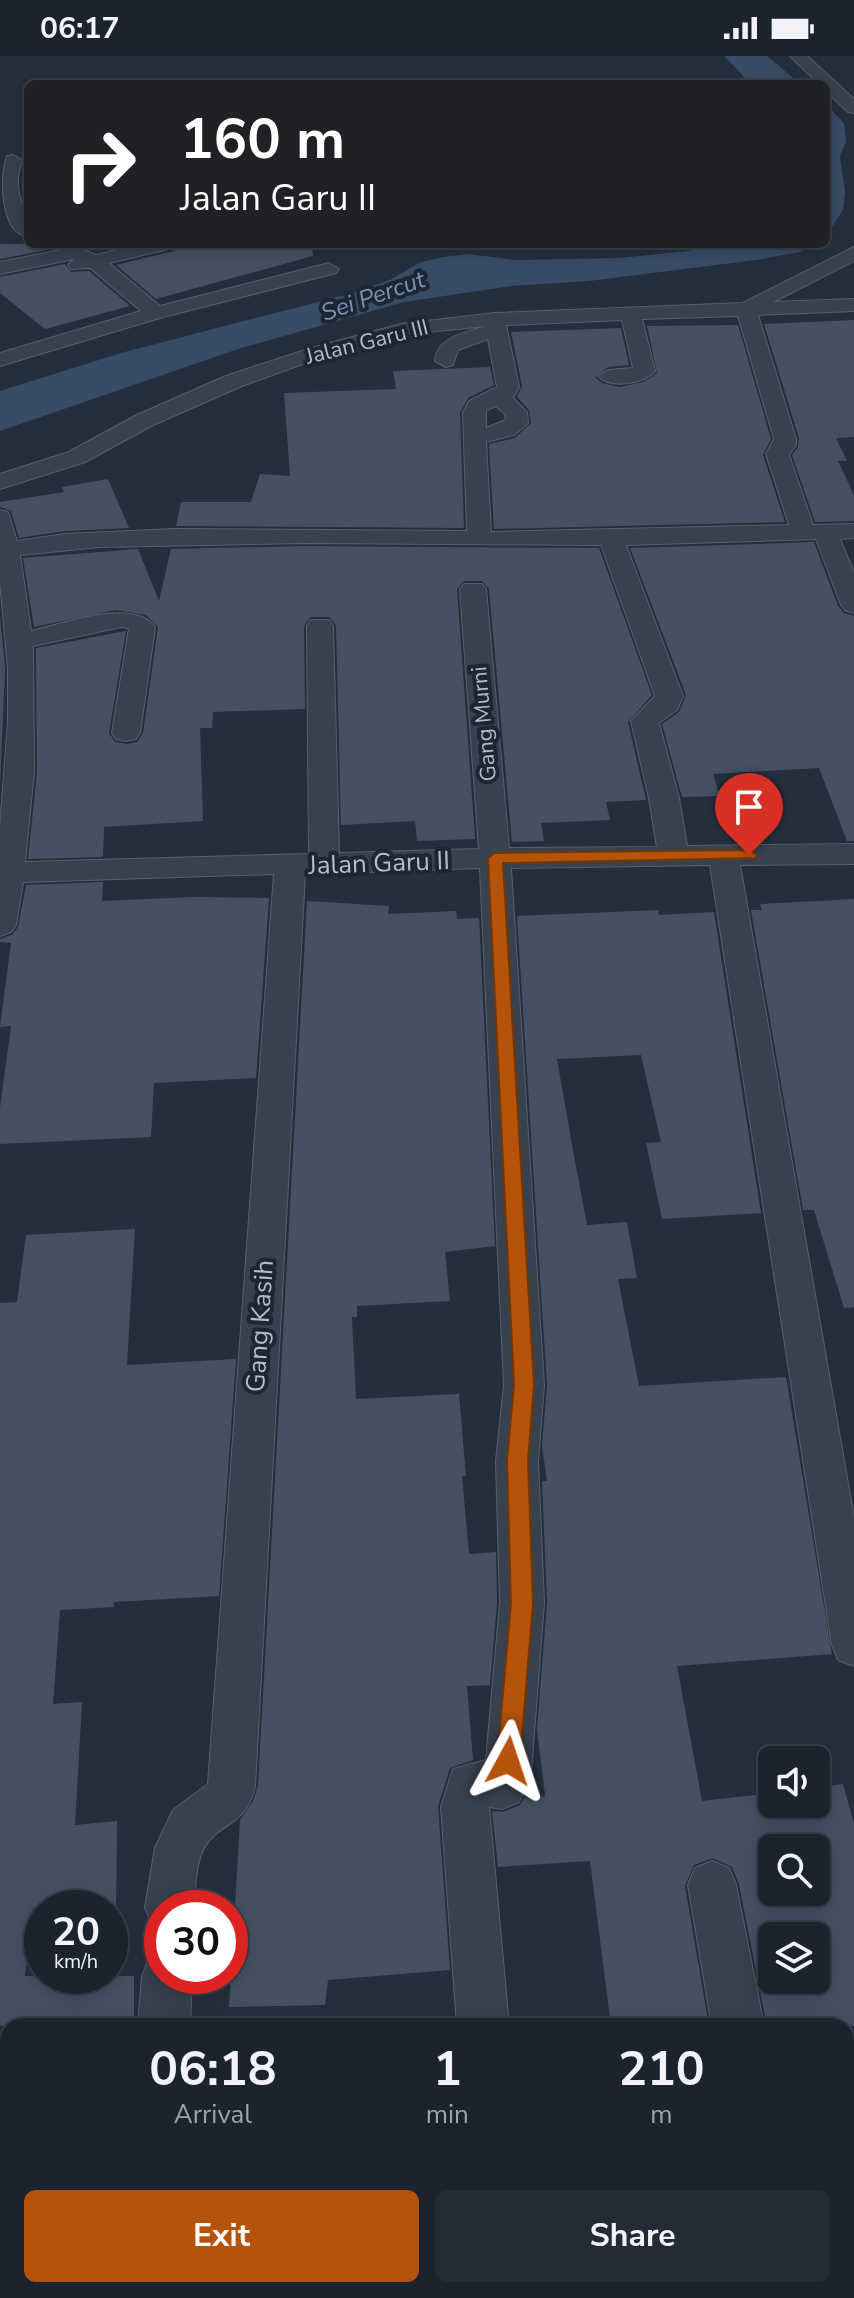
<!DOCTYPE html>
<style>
:root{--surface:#1b232e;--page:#242b36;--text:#f1f3f6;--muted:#a0a4aa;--line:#39404a;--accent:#b45309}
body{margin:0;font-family:"Nunito Sans",sans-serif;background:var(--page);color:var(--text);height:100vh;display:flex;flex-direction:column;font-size:30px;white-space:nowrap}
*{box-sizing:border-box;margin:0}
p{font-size:26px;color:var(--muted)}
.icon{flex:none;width:44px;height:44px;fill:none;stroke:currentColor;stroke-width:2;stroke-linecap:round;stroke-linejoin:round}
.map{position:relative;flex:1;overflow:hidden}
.panel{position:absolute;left:0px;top:1962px;width:854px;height:280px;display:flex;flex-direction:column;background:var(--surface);border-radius:24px 24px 0 0;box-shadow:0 4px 20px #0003,0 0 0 2px var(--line)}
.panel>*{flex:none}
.top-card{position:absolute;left:24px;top:24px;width:806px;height:168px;border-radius:12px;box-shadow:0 4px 20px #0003,0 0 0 2px var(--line);background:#202124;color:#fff;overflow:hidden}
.fabs{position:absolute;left:758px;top:1690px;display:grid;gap:16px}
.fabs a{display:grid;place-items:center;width:72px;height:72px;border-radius:12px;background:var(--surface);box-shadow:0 4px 20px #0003,0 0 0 2px var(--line);font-size:40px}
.speed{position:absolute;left:24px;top:1834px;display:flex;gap:16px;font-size:40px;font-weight:700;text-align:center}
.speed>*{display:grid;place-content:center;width:104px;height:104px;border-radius:50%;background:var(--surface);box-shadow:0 4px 20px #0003,0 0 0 2px var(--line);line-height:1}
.speed small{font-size:20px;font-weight:400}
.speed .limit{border:12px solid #d22;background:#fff;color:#111}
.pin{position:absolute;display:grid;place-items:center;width:68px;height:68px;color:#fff;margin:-82px -34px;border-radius:50% 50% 50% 0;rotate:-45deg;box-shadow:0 0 8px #0007}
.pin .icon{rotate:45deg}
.me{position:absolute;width:88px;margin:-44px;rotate:5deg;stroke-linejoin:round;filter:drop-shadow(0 0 6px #0008)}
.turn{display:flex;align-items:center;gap:28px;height:168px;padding:0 24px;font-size:36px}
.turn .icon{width:104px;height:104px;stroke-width:2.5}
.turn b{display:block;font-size:56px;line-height:68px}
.eta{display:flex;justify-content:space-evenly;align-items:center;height:136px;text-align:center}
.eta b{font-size:48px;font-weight:700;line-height:56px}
.primary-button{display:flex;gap:16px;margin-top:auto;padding:16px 24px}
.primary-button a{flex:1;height:92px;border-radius:12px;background:var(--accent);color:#fff;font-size:32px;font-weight:700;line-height:92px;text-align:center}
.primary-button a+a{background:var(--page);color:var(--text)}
.status{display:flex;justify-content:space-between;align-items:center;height:56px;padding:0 40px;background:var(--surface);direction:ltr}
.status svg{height:22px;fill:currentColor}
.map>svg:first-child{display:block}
.water{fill:#394c67}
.building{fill:#455162;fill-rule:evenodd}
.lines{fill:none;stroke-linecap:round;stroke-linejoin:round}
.street-casing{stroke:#565f6c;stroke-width:2}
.street{fill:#38414e;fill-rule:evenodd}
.route{fill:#b45309;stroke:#753606;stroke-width:2}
.labels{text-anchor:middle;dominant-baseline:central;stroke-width:8;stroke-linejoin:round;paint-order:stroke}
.far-street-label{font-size:22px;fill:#b4bcc9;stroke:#1d2633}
.far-water-label{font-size:24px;font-style:italic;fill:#7c92b1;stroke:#1d2633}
.street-label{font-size:26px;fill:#b4bcc9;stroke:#1d2633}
</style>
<div class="status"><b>06:17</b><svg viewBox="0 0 49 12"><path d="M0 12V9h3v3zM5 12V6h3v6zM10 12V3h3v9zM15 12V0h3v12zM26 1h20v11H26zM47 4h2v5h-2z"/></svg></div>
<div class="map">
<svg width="854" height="2242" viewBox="0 0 854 2242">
<rect width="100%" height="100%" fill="#242f3e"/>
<path class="water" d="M 724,0 L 767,0 L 800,28 L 751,28 Z
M 826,49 L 844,67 L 846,85 L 840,101 L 845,136 L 843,154 L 826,180 Z
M 716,188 L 818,188 L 800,196 L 756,204 L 589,225 L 511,230 L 404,246 L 238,293 L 0,375 L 0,335 L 121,297 L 349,238 L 390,224 L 421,206 L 443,201 L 468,198 L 517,204 L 619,202 L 688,195 Z"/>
<path class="building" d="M 0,188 L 59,188 L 62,191 L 0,203 Z
M 179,188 L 312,188 L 313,200 L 156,243 L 116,209 L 174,195 Z
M 65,208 L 71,216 L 89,215 L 130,250 L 45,273 L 0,237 L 0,221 Z
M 854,264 L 854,381 L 836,382 L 847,405 L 838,405 L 854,439 L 854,465 L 815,466 L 792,399 L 798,391 L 799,382 L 764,268 Z
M 738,269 L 771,383 L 763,399 L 785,466 L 494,473 L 489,388 L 515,382 L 531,367 L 529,354 L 517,341 L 522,330 L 511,276 L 621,272 L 629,309 L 608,311 L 595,321 L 602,327 L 619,331 L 644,326 L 657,317 L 647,270 Z
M 490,311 L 494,329 L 468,342 L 460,357 L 464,472 L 176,470 L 181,446 L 251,446 L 260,418 L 290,420 L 284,337 L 396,333 L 393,315 Z
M 108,423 L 129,472 L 65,475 L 19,482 L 11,455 L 0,451 L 0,446 L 64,436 L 62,431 Z
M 814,486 L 838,550 L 844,557 L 854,560 L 854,785 L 847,785 L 819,712 L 713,718 L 720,740 L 682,741 L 662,668 L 679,656 L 686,639 L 630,492 Z
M 305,490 L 599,492 L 652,639 L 628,666 L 646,744 L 606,746 L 610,764 L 541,767 L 544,785 L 512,786 L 489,533 L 482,525 L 464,525 L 457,533 L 475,783 L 417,785 L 415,765 L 341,769 L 336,570 L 329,561 L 311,561 L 304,570 L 305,653 L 213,656 L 212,672 L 200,672 L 203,765 L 104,771 L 103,801 L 28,803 L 37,716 L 36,592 L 126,575 L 109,677 L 115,686 L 127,688 L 137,686 L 143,677 L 158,571 L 146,559 L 115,554 L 34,571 L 23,502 L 138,493 L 159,545 L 171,493 Z
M 0,559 L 5,613 L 0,731 Z
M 103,826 L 102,845 L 193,841 L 269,842 L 256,1022 L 154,1027 L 151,1081 L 0,1088 L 0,1052 L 11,970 L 0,971 L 11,887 L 0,886 L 0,883 L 12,879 L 18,871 L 26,829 Z
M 854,843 L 854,1251 L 844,1252 L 814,1154 L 803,1154 L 751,854 L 762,854 L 760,848 Z
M 307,845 L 389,850 L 388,858 L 456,855 L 457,863 L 479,862 L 495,1190 L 445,1196 L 450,1245 L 357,1250 L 357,1261 L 352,1261 L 356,1343 L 459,1338 L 466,1420 L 462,1420 L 469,1498 L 496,1496 L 497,1547 L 490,1629 L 467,1630 L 473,1704 L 450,1712 L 438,1750 L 450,1914 L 328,1924 L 325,1949 L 229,1951 L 240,1764 L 253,1745 L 258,1730 Z
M 658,854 L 659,859 L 714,856 L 761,1157 L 662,1163 L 646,1087 L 661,1086 L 641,999 L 557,1003 L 572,1089 L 587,1169 L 627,1166 L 637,1222 L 618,1223 L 639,1330 L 786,1321 L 832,1598 L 677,1610 L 702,1745 L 772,1737 L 772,1748 L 816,1748 L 816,1732 L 843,1728 L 854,1768 L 854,1970 L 767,1970 L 739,1828 L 732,1811 L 713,1802 L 694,1809 L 685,1830 L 709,1970 L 611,1970 L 590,1805 L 498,1811 L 492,1755 L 503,1756 L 520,1749 L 524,1742 L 545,1740 L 537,1673 L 547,1547 L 542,1425 L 547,1425 L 542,1390 L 547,1329 L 517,860 ZM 772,1792 L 816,1792 L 816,1836 L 772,1836 ZM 772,1880 L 816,1880 L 816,1924 L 772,1924 Z
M 135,1173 L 127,1309 L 236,1303 L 219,1540 L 114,1546 L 114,1551 L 60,1554 L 53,1648 L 82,1646 L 75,1769 L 117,1765 L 116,1852 L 33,1852 L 25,1920 L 134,1920 L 134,1970 L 0,1970 L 0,1247 L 17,1246 L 26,1179 Z"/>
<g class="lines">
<g class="street-casing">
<path id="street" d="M 790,0 L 807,0 L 854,43 L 854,57 L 848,56 L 826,35 L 826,28 L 819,28 Z
M 13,99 L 22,104 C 10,141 28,147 28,179 L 25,180 C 0,173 0,120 7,100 Z
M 142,188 L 176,188 L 173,192 L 109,207 L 160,250 L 329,207 L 339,213 L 336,217 L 163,261 L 0,310 L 0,297 L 141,255 L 90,212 L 71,213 L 68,209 L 74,203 L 0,218 L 0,206 L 76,191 L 96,199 Z
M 854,191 L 854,205 L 773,246 L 854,243 L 854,255 L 758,259 L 796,383 L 796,389 L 789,399 L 813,469 L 854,468 L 854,482 L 840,483 L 854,517 L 854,557 L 845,554 L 841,549 L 816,483 L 626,489 L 683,640 L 677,654 L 659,667 L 679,742 L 687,790 L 854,788 L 854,808 L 740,809 L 854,1462 L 854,1610 L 838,1604 L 832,1589 L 710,809 L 511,812 L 544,1329 L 538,1405 L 544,1547 L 531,1716 L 519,1746 L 502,1753 L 489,1751 L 509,1970 L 457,1970 L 441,1751 L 453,1713 L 486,1704 L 500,1547 L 496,1405 L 504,1329 L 480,812 L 305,818 L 255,1730 C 246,1773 216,1765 202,1796 C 195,1813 195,1834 195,1852 L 162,1852 L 162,1873 L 153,1869 L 145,1852 L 155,1792 L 173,1754 L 208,1728 L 274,818 L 23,826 L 16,869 L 11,876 L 0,880 L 0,771 L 8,665 L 8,613 L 0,526 L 0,454 L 8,456 L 17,485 L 65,478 L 175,473 L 467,475 L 463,357 L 469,345 L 497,331 L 488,283 L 458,294 L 453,309 L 446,311 L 435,305 C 436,281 466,277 485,270 L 409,278 L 322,301 L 242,330 L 153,369 L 85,406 L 0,433 L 0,418 L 69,396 L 137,359 L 226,320 L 308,293 L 401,268 L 495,257 L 743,247 ZM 738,260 L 774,383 L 766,398 L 789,469 L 491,476 L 486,386 L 514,379 L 528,367 L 527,356 L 513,342 L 519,331 L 506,269 L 622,264 L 633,312 L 609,314 L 598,320 C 610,333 644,328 655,315 L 642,263 ZM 496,350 L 505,358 L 506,364 L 486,372 L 486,354 ZM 305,487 L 601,489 L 655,640 L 631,665 L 649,742 L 657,791 L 509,792 L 486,533 L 482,528 L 464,528 L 460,533 L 479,793 L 339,797 L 333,570 L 329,564 L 311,564 L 307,570 L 309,798 L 25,806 L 34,716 L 33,590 L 121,571 L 129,572 L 112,677 L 116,683 L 126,685 L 136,683 L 140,677 L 155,571 C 134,541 63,568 31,575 L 20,499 L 99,491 Z
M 712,1805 L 729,1812 L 736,1829 L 764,1970 L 712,1970 L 688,1829 L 695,1812 Z
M 162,1897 L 162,1920 L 192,1920 L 190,1970 L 138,1970 L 142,1920 L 149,1902 Z
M 123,2234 L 179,2234 L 179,2242 L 123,2242 Z
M 480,2234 L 536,2234 L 536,2242 L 480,2242 Z
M 757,2234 L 813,2234 L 815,2242 L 759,2242 Z"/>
</g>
<use href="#street" class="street"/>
</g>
<path class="route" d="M 749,794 L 757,799 L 755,802 L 503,807 L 534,1329 L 528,1405 L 533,1547 L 520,1705 L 517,1714 L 508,1717 L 500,1714 L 497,1705 L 511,1547 L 507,1405 L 514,1329 L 488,802 L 495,797 Z"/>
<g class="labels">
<g class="far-street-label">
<text transform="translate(367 286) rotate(-14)">Jalan Garu III</text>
<text transform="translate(484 668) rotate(-95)">Gang Murni</text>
</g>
<g class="far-water-label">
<text transform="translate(373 240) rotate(-19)">Sei Percut</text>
</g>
<g class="street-label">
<text transform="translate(379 807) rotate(-2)">Jalan Garu II</text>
<text transform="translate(260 1270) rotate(-86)">Gang Kasih</text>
</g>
</g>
</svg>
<div class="fabs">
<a><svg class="icon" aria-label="sound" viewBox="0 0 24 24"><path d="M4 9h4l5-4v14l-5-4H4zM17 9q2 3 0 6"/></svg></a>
<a><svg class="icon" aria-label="search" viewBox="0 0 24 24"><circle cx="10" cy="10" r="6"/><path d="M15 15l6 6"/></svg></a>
<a><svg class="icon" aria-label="layers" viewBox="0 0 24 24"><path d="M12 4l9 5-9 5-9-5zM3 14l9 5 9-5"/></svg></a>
</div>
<div class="speed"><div>20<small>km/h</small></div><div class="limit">30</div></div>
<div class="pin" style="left:749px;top:799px;background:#d93025"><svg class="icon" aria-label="arrive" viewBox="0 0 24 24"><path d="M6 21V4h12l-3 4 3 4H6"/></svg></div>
<svg class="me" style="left:508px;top:1705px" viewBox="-20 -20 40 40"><path d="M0-17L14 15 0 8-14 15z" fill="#b45309" stroke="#fff" stroke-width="4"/></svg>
<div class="top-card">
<div class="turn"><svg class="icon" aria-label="right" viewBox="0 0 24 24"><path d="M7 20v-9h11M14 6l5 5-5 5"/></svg><div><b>160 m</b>Jalan Garu II</div></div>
</div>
<section class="panel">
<div class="eta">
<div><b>06:18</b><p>Arrival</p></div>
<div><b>1</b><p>min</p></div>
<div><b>210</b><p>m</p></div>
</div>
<div class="primary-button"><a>Exit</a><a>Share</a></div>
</section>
</div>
